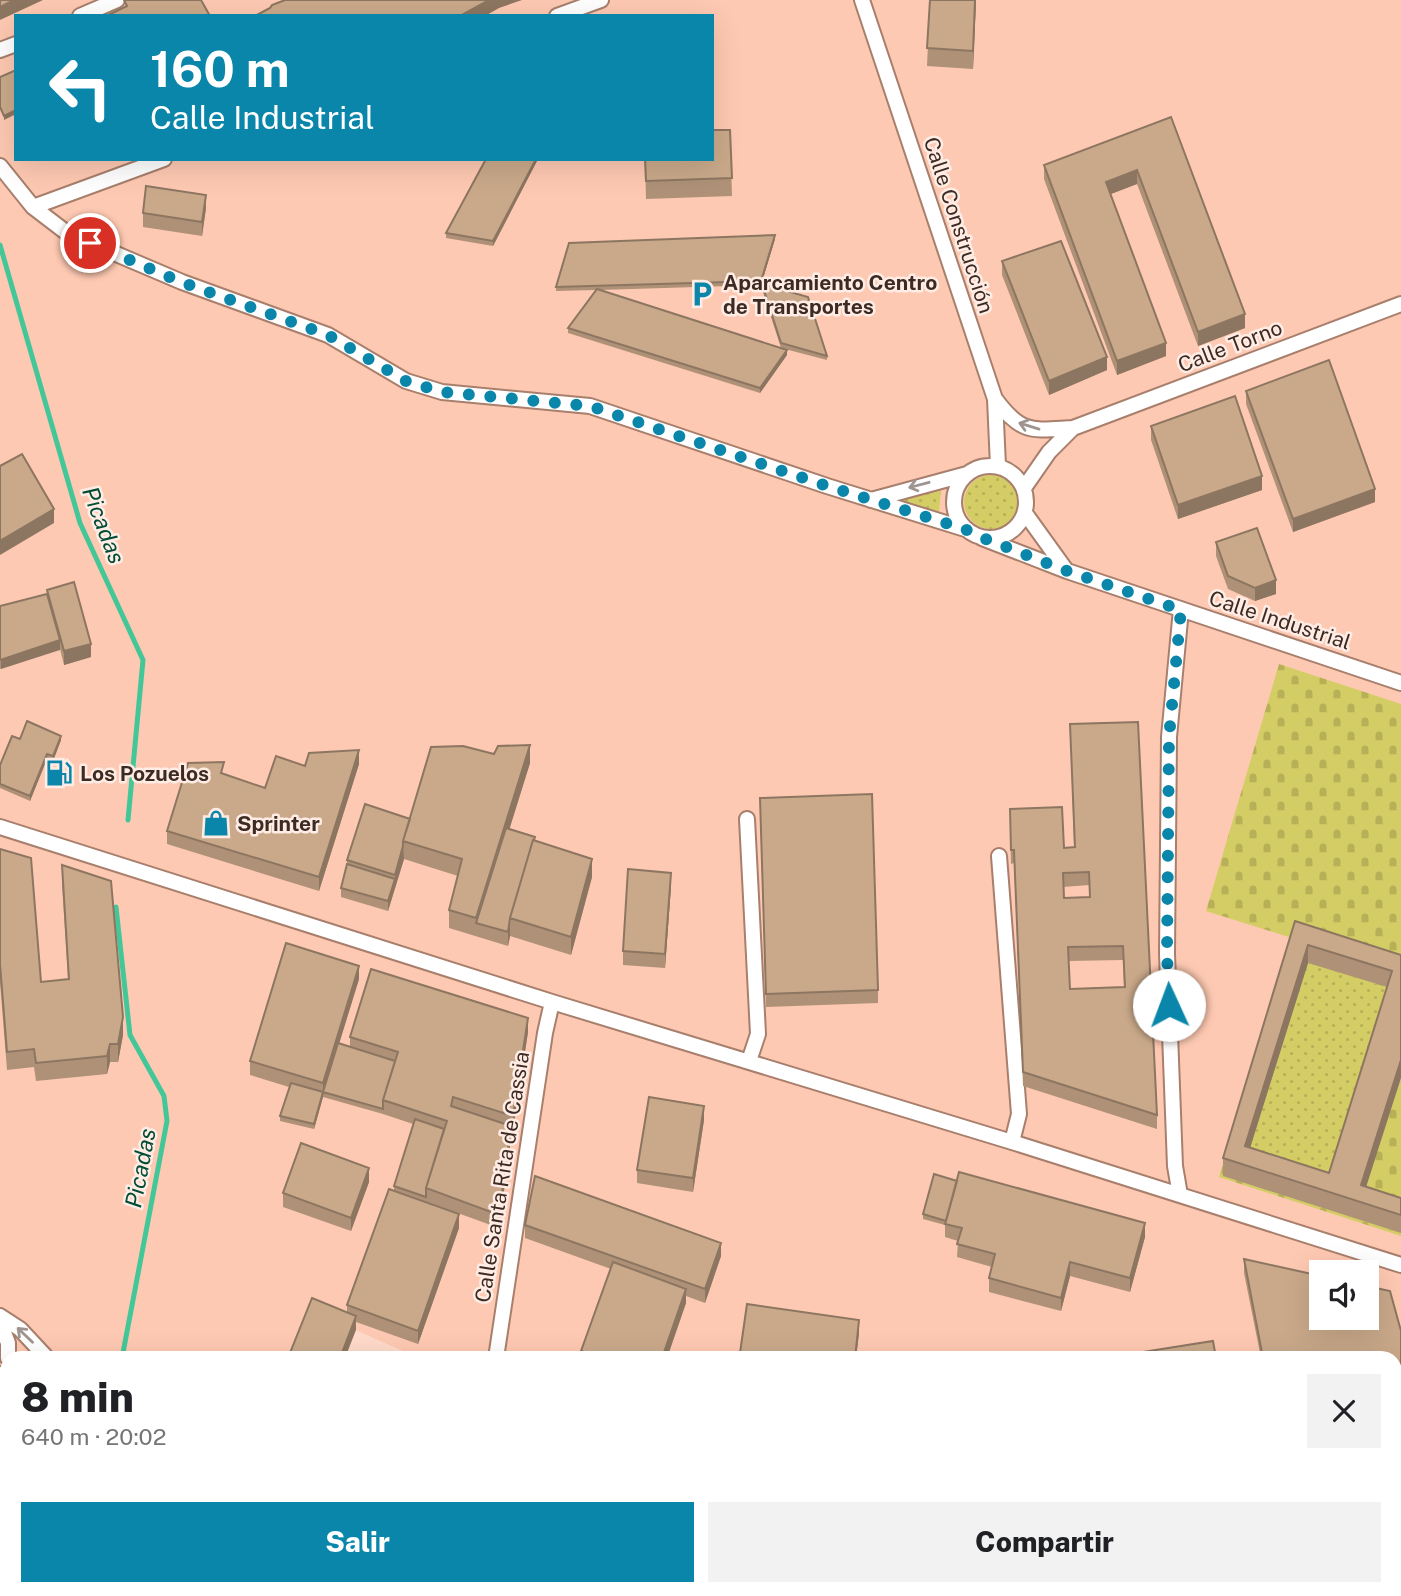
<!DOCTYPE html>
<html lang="es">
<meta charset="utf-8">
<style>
:root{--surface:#fff;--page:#f2f2f2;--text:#202124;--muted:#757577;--accent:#0a86aa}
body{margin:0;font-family:"Public Sans",sans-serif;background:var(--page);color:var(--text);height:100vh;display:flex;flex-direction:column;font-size:26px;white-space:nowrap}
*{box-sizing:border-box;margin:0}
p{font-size:23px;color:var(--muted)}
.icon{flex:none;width:38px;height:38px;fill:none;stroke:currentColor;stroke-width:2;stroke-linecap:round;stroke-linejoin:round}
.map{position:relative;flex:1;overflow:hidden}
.sheet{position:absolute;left:0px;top:1351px;width:1402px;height:245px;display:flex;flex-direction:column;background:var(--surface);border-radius:21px 21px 0 0;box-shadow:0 7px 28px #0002}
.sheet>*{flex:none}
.banner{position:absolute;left:14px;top:14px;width:700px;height:147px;border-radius:0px;box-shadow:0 7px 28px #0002;background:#0a86aa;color:#fff;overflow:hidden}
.fabs{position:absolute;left:1309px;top:1260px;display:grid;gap:14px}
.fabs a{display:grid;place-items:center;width:70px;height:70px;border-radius:0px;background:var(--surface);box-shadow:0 7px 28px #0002;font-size:35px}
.pin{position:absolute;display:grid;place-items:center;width:60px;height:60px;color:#fff;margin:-30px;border:4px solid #fff;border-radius:50%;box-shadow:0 2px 7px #0007}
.me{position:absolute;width:77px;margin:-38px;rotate:358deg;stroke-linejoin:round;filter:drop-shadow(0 0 5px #0008)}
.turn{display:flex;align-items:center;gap:24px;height:147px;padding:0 21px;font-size:32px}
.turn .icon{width:91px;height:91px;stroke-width:2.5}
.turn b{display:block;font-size:49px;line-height:60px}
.round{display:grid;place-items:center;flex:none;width:74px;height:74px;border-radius:0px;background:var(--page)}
.head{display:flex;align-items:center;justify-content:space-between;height:119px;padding:0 21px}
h1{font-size:42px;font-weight:800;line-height:52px}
.button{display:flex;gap:14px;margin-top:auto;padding:14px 21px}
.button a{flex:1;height:80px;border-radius:0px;background:var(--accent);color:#fff;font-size:28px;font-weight:800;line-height:80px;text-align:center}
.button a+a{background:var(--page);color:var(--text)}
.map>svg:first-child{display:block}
.built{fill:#fec9b2;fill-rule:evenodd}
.cemetery{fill:url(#cemetery-stones)}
.park{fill:url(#park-dots)}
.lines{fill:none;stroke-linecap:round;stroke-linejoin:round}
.stream{stroke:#44c798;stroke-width:5}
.street-casing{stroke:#a87f6c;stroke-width:18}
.street{stroke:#fff;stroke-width:14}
.wall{fill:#ae9177;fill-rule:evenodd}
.shaded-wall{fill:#8d7661}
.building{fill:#caa98a;stroke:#8d7661;stroke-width:2;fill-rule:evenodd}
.oneway{stroke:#9e9591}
.route{stroke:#0a86aa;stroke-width:12;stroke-dasharray:0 21.6}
.labels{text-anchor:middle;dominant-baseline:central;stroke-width:5;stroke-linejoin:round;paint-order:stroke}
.street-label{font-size:21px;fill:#3c2b23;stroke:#ffece4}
.poi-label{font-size:21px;font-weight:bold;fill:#3c2b23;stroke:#ffece4;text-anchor:start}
.water-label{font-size:23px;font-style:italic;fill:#004d36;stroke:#ffece4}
</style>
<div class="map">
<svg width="1401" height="1596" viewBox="0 0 1401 1596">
<defs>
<pattern id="cemetery-stones" width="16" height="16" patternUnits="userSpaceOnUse" patternTransform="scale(1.75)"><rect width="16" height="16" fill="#d4cd65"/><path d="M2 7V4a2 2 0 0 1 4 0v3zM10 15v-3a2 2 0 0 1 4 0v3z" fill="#b7b057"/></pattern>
<pattern id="park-dots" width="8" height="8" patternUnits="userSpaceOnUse" patternTransform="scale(1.75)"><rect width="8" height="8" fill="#d4cd65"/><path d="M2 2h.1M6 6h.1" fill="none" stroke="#b7b057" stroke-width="1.8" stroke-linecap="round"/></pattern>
</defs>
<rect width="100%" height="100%" fill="#ffdaca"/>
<path class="built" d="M 0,0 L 1401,0 L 1401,1596 L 794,1596 L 769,1589 L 1395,1589 L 1395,1358 L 419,1358 L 319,1314 L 300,1358 L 7,1358 L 7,1589 L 414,1589 L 425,1596 L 0,1596 ZM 16,16 L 712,16 L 712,159 L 16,159 ZM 1321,1272 L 1367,1272 L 1367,1318 L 1321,1318 Z"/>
<path class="cemetery" d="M 1279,664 L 1401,704 L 1401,1236 L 1219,1177 L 1292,938 L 1206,911 Z"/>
<path class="park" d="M964 502a27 27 0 1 1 54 0a27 27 0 1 1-54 0Z
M 938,486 L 941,490 L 939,512 L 936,515 L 904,502 L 905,495 Z
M 1308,963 L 1392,989 L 1329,1191 L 1245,1164 Z"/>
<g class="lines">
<path class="stream" d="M 0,245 L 80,523 L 143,660 L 128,820
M 116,907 L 130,1035 L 164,1096 L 167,1121 L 122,1358
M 97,1596 L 98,1589"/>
<g class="street-casing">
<path id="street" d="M 862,0 L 995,399 L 998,466
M 80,16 L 117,0
M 557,16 L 601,0
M 0,50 L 16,44
M 0,166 L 33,207 L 67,233 L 182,282 L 328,335 L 406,381 L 442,392 L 590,406 L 827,486 L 965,529
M 33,207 L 164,159
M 996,400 C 1022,435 1033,430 1073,428 L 1401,304
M954 502a36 36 0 1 1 72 0a36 36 0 1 1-72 0Z
M 1024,488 L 1049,452 L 1073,428
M 871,500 L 967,474
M 1025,513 L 1066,570
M 982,538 L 1067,571 L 1401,683
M 747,819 L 758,1034 L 749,1061
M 0,827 L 552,1002 L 1012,1142 L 1401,1265
M 999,856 L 1019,1114 L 1012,1142
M 1180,1195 L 1175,1166 L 1167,954 L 1169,737 L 1181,609
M 0,1316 L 20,1329 L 47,1358
M 0,1322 L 8,1343 L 8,1358
M 496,1358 L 545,1033 L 552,1002
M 0,1374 L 7,1376
M 0,1424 L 7,1387
M 400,1589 L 410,1596"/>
</g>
<use href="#street" class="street"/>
</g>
<path class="wall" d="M 930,0 L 976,0 L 973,69 L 927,66 Z
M 1171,117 L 1245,328 L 1198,346 L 1137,184 L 1110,194 L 1166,356 L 1117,375 L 1044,179 L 1044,165 Z
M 730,130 L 732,196 L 646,199 L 645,159 Z
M 538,159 L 493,246 L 446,238 L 446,233 Z
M 206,208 L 202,236 L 143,227 L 143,213 Z
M 775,239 L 761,285 L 600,290 L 787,355 L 760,393 L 568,333 L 568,328 L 596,290 L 556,291 L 556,287 Z
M 1002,261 L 1107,370 L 1049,395 L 1002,275 Z
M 762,284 L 827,356 L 827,360 L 781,348 L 762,289 Z
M 1246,391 L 1375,502 L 1293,532 L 1246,404 Z
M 1151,426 L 1262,490 L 1178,519 L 1151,440 Z
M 1216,542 L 1276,594 L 1255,601 L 1228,589 L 1216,556 Z
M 47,590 L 91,657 L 64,665 L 60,649 L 0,669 L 0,606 L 47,594 Z
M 1138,722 L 1157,1115 L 1157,1129 L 1023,1086 L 1014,863 L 1011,864 L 1010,822 L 1064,848 L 1074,847 L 1070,724 ZM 1089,885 L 1089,897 L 1064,898 L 1063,887 ZM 1123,960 L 1124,987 L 1070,989 L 1068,961 Z
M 20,739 L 61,740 L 53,761 L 47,759 L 30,801 L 0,788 L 0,765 Z
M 530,763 L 509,829 L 535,840 L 592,877 L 571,955 L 510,936 L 508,946 L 449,928 L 449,910 L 458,876 L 404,859 L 388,911 L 341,897 L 341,888 L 347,864 L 347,860 L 410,819 Z
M 359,764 L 319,891 L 167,844 L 167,831 L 224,774 L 265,788 L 305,766 Z
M 760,812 L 878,990 L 878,1003 L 766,1007 Z
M 0,849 L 41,982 L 68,979 L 62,883 L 62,865 L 123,1035 L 118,1062 L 110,1062 L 107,1074 L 36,1081 L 34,1067 L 7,1070 L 0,982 Z
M 671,886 L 665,968 L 623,965 L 623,951 Z
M 1295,921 L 1401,955 L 1366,1186 L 1401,1198 L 1401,1233 L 1223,1176 L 1223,1158 ZM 1308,963 L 1387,987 L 1329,1173 L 1250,1148 Z
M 359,979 L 339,1043 L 350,1046 L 350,1037 L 528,1032 L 513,1130 L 511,1129 L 511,1139 L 499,1228 L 394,1190 L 394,1186 L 413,1124 L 383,1114 L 323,1097 L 314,1129 L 280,1121 L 280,1116 L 289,1087 L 250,1075 L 250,1061 Z
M 704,1120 L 693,1192 L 637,1183 L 637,1170 Z
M 369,1182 L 351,1231 L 283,1207 L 283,1193 Z
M 923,1214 L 1145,1237 L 1130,1292 L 1070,1276 L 1061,1311 L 989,1292 L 989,1278 L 992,1267 L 957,1257 L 958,1241 L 945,1237 L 945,1225 L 923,1219 Z
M 525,1225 L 721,1256 L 705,1303 L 686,1296 L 686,1303 L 667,1358 L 581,1358 L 581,1351 L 611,1269 L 525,1238 Z
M 459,1228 L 418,1344 L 356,1322 L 356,1330 L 347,1312 L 347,1305 Z
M 1244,1259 L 1401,1331 L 1401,1455 L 1395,1456 L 1395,1358 L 1261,1358 L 1244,1273 Z
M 859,1333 L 856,1358 L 740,1358 L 740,1353 Z
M 7,1436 L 7,1569 L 0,1596 L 0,1472 Z
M 69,1589 L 84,1589 L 83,1596 L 69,1594 Z"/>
<path class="shaded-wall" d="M 14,0 L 43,0 L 0,20 L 0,7 Z
M 489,0 L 522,0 L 499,8 L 485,16 L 460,16 Z
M 975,0 L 976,0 L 973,69 L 973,51 Z
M 16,110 L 16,114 L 4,120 L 4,116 Z
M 536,159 L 538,159 L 493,246 L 493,241 Z
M 1137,170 L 1137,184 L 1106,196 L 1106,182 Z
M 206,195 L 206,208 L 202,236 L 202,222 Z
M 775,235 L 775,239 L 761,285 L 761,281 Z
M 1245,314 L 1245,328 L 1198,346 L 1198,332 Z
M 1166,343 L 1166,356 L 1117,375 L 1117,361 Z
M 787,350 L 787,355 L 760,393 L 760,388 Z
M 1107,357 L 1107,370 L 1049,395 L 1049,381 Z
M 1262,476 L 1262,490 L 1178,519 L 1178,505 Z
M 1375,489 L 1375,502 L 1293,532 L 1293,519 Z
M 54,509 L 54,523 L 0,555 L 0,541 Z
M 1276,580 L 1276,594 L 1255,601 L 1255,588 Z
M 60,640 L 60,650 L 1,669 L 1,660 Z
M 91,644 L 91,657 L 64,665 L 64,651 Z
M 61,736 L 61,740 L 53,761 L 53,756 Z
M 530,745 L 530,763 L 480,924 L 476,923 L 476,918 Z
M 359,750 L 359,764 L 319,891 L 319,877 Z
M 47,754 L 47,759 L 30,801 L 30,796 Z
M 403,846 L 404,859 L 388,911 L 388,901 L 395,879 L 395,875 Z
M 592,859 L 592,877 L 571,955 L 571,937 Z
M 671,873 L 671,886 L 665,968 L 665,954 Z
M 510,923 L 510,936 L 508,946 L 508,932 Z
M 1308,945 L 1308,963 L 1245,1164 L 1245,1146 Z
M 359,966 L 359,979 L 324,1093 L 323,1092 L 323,1083 Z
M 123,1017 L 123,1035 L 118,1062 L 118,1044 Z
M 528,1018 L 528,1032 L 513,1130 L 513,1116 Z
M 110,1044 L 110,1062 L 107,1074 L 107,1056 Z
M 1401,1060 L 1401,1078 L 1361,1203 L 1361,1185 Z
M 323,1092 L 323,1097 L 314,1129 L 314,1124 Z
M 704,1106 L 704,1120 L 693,1192 L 693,1178 Z
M 511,1126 L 511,1139 L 499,1228 L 499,1215 Z
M 369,1168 L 369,1182 L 351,1231 L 351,1218 Z
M 459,1214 L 459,1228 L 418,1344 L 418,1331 Z
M 1145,1223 L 1145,1237 L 1130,1292 L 1130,1278 Z
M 721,1243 L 721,1256 L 705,1303 L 705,1289 Z
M 1070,1262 L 1070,1276 L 1061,1311 L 1061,1298 Z
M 686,1289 L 686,1303 L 667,1358 L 662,1358 Z
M 356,1316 L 356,1330 L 345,1358 L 340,1358 Z
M 859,1320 L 859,1333 L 856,1358 L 855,1358 Z
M 1401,1450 L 1401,1455 L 1395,1456 L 1395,1452 Z
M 7,1560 L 7,1569 L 2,1593 L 2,1584 Z"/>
<path class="building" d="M 0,0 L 14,0 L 0,7 Z
M 124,0 L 201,0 L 210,16 L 106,16 L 127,6 Z
M 285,0 L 489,0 L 460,16 L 255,16 L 270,8 L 272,5 Z
M 930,0 L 975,0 L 973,51 L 927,48 Z
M 16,70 L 16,110 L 4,116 L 0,107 L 0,77 Z
M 1171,117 L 1245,314 L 1198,332 L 1137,170 L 1106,182 L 1166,343 L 1117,361 L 1044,165 Z
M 712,130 L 730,130 L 732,178 L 646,181 L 645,159 L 712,159 Z
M 486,159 L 536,159 L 493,241 L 446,233 Z
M 146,186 L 206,195 L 202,222 L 143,213 Z
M 775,235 L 761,281 L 556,287 L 569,243 Z
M 1061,241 L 1107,357 L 1049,381 L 1002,261 Z
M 762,284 L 808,297 L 827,356 L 781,343 Z
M 597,289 L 787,350 L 760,388 L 568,328 Z
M 1329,360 L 1375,489 L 1293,519 L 1246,391 Z
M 1235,396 L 1262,476 L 1178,505 L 1151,426 Z
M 22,454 L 54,509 L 0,541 L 0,466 Z
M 1257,528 L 1276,580 L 1255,588 L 1228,576 L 1216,542 Z
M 74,582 L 91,644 L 64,651 L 47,590 Z
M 47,594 L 60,640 L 0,660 L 0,606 Z
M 27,721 L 61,736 L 53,756 L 47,754 L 30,796 L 0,784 L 0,765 L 12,736 L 20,739 Z
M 1138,722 L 1157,1115 L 1023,1072 L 1014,850 L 1011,850 L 1010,809 L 1062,807 L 1064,848 L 1075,847 L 1070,724 ZM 1089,872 L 1090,897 L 1064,898 L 1063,873 ZM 1123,946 L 1125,987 L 1070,989 L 1068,947 Z
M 530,745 L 476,918 L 449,910 L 462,859 L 403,841 L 431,747 L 463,746 L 494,754 L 498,746 Z
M 359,750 L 319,877 L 167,831 L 188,763 L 224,762 L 221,773 L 265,788 L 276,756 L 305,766 L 309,753 Z
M 872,794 L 878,990 L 766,994 L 760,798 Z
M 365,804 L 410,819 L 403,841 L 403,846 L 395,875 L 347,860 Z
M 506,828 L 535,837 L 534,840 L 533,840 L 510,918 L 508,932 L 476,923 Z
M 533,840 L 592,859 L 571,937 L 510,918 Z
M 0,849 L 31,858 L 41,982 L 69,979 L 62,865 L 111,881 L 123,1017 L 118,1044 L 110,1044 L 107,1056 L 36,1063 L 34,1049 L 7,1052 L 0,964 Z
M 347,864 L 395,879 L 388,901 L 341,888 Z
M 628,869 L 671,873 L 665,954 L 623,951 Z
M 1295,921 L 1401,955 L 1401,1060 L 1361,1185 L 1401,1198 L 1401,1215 L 1223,1158 ZM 1308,945 L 1392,971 L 1329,1173 L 1245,1146 Z
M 286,943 L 359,966 L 323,1083 L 250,1061 Z
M 371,969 L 528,1018 L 513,1116 L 453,1097 L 451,1106 L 511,1126 L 499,1215 L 426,1188 L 447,1121 L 383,1100 L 398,1052 L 350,1037 Z
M 338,1043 L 395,1061 L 383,1100 L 383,1109 L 323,1092 Z
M 291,1083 L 323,1092 L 314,1124 L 280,1116 Z
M 649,1097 L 704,1106 L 693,1178 L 637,1170 Z
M 415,1119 L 444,1129 L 426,1188 L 426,1197 L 394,1186 Z
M 301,1143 L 369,1168 L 351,1218 L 283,1193 Z
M 959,1172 L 1145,1223 L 1130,1278 L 1070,1262 L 1061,1298 L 989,1278 L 995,1254 L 957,1244 L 962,1228 L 945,1224 Z
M 934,1174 L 957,1181 L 946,1221 L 923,1214 Z
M 535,1176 L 721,1243 L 705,1289 L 525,1225 Z
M 389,1189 L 459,1214 L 418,1331 L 347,1305 Z
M 1244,1259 L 1321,1276 L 1321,1318 L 1367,1318 L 1367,1286 L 1390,1291 L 1401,1331 L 1401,1372 L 1395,1373 L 1395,1358 L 1263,1358 Z
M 613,1262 L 686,1289 L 662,1358 L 602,1358 L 581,1351 Z
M 312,1298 L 356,1316 L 340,1358 L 288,1358 Z
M 747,1304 L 859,1320 L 855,1358 L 773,1358 L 740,1353 Z
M 1213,1341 L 1216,1358 L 1117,1358 L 1117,1356 Z
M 1401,1381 L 1401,1450 L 1395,1452 L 1395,1382 Z
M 7,1436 L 7,1479 L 0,1477 L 0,1472 Z
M 0,1486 L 7,1488 L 7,1560 L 2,1581 L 0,1581 Z
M 0,1581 L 7,1582 L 7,1589 L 39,1589 L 65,1595 L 65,1596 L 0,1596 Z
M 1019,1589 L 1121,1589 L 1122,1596 L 1020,1596 Z
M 1156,1589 L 1255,1589 L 1256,1596 L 1157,1596 Z"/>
<defs><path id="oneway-shaft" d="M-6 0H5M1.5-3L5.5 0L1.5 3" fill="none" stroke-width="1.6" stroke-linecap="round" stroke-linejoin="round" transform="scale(1.75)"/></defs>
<g class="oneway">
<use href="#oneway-shaft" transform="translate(1029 426) rotate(-163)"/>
<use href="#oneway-shaft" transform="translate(919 485) rotate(165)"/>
<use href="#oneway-shaft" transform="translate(25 1335) rotate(-136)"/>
</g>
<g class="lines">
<path class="route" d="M 90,243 L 181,282 L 328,335 L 406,381 L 442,392 L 590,406 L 827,486 L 965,529 L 973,534 L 1067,571 L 1181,610 L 1169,737 L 1167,954 L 1169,1005"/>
</g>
<defs>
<g id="parking-bare" transform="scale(2.1)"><path d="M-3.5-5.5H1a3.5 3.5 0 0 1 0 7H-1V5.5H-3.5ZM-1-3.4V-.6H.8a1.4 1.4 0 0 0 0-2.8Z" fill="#0a86aa" stroke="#ffece4" stroke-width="2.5" paint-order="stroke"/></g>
<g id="fuel-bare" transform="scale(2.1)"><path d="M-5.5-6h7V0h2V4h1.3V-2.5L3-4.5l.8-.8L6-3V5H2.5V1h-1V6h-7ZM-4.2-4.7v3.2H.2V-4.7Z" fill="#0a86aa" stroke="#ffece4" stroke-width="2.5" paint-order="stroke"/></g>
<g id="shop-bare" transform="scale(2.1)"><path d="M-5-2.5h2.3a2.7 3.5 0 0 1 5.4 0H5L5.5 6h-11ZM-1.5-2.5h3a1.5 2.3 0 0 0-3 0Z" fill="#0a86aa" stroke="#ffece4" stroke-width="2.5" paint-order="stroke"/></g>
</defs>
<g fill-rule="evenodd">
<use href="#parking-bare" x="702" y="294"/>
<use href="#fuel-bare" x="59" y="773"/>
<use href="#shop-bare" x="216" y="823"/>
</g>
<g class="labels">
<g class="street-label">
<text transform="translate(959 225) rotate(72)">Calle Construcción</text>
<text transform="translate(1230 346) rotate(-21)">Calle Torno</text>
<text transform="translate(1280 620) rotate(18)">Calle Industrial</text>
<text transform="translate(502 1177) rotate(-81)">Calle Santa Rita de Cassia</text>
</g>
<g class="poi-label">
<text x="723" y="282">Aparcamiento Centro<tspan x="723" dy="24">de Transportes</tspan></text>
<text x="80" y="773">Los Pozuelos</text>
<text x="237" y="823">Sprinter</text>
</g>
<g class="water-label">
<text transform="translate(104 525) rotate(69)">Picadas</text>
<text transform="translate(140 1168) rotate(-79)">Picadas</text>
</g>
</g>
</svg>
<div class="fabs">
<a><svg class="icon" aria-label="sound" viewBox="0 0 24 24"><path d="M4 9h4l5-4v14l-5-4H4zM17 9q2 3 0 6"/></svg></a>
</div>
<div class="pin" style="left:90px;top:243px;background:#d93025"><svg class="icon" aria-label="arrive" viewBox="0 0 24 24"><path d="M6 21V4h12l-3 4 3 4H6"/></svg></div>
<svg class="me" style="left:1169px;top:1005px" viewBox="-20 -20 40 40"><circle r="19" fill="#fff"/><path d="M0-13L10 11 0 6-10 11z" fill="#0a86aa"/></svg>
<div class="banner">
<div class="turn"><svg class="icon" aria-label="left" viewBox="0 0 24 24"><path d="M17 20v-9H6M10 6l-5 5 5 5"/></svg><div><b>160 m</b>Calle Industrial</div></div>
</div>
<section class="sheet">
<div class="head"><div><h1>8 min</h1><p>640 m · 20:02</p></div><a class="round"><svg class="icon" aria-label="close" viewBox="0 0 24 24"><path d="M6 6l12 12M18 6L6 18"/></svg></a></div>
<div class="button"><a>Salir</a><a>Compartir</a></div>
</section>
</div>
